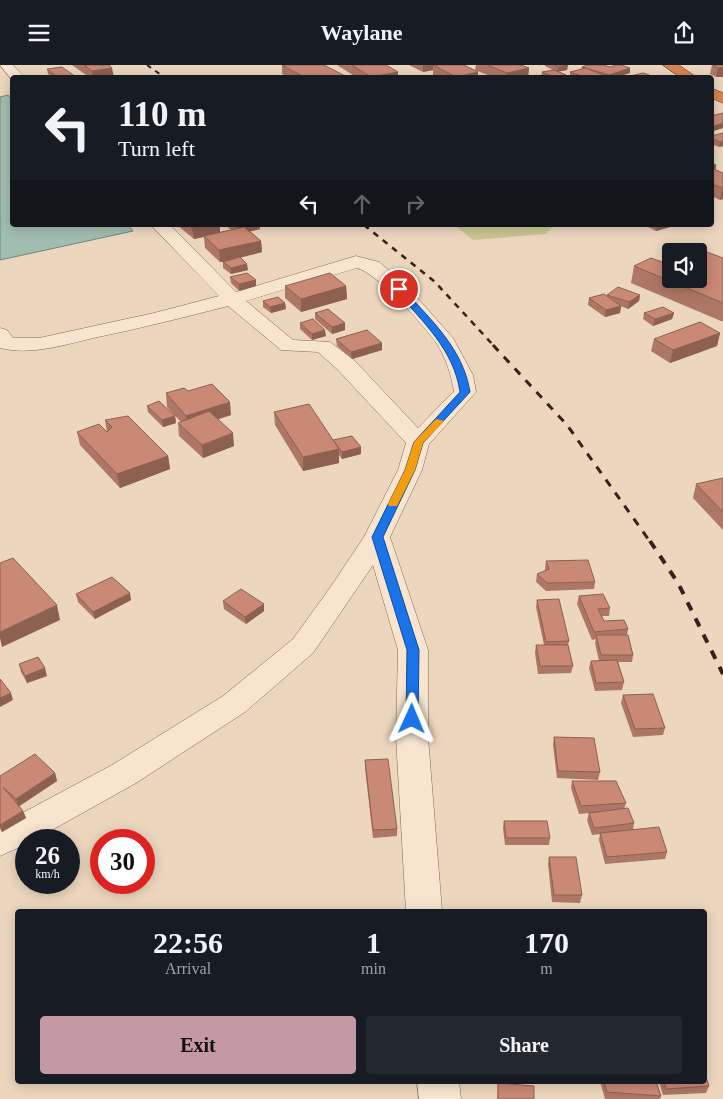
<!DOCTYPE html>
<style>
:root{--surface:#171b24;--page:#242831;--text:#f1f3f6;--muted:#9ea1a6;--accent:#c599a3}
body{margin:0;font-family:Georgia,serif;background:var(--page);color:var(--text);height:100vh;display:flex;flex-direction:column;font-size:19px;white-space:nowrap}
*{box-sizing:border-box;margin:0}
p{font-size:16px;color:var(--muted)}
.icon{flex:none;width:28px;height:28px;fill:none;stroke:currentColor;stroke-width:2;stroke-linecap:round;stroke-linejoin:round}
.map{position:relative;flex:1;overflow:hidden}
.panel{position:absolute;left:15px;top:844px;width:692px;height:175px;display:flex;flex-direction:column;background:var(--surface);border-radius:5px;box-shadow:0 2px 12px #0003}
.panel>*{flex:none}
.guide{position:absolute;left:10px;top:10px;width:704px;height:152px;border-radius:5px;box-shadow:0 2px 12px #0003;background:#171b24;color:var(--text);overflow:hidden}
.tools{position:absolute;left:662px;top:178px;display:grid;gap:10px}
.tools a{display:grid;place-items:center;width:45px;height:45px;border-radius:5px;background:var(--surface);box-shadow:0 2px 12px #0003;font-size:25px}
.speed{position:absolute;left:15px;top:764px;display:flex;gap:10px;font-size:25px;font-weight:700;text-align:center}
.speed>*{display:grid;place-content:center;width:65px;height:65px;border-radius:50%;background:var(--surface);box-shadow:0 2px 12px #0003;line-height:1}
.speed small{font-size:12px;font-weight:400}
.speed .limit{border:8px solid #d22;background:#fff;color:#111}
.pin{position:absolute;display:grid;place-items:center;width:42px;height:42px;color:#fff;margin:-21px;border:2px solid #fff;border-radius:50%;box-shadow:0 1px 5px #0007}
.me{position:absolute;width:55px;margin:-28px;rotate:1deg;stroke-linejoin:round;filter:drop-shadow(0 0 4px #0008)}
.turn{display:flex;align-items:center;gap:18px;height:105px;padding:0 25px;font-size:22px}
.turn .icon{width:65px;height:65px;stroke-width:2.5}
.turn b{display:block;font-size:35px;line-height:42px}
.lanes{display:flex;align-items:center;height:48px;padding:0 25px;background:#0003;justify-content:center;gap:25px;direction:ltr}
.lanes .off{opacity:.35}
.eta{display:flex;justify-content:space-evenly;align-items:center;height:85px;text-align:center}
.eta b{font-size:30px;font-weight:800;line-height:35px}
.cta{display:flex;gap:10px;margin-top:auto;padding:10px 25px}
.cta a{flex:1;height:58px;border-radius:5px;background:var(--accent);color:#111;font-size:20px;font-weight:800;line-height:58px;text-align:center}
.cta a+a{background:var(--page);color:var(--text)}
header{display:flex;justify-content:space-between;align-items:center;height:65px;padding:0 25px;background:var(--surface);font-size:22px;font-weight:800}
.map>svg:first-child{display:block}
.green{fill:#c9c693}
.water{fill:#a1bdb0;stroke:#698a7c}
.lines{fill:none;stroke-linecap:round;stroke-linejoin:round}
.minor-casing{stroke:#836757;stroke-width:1}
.highway-casing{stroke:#51362c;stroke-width:1}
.minor{fill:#f7e5d0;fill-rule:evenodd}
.highway{fill:#da844f;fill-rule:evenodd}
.rail-far3{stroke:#33231c;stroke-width:2;stroke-dasharray:5 5;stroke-linecap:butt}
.rail-far2{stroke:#33231c;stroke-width:2.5;stroke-dasharray:6 6;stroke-linecap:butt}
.rail-far1{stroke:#33231c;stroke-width:3;stroke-dasharray:8 8;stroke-linecap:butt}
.rail{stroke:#33231c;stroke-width:4;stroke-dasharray:9 9;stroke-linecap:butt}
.wall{fill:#ad7665}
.shaded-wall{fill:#8d6052}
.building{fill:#c98975;stroke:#8d6052}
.route{fill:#1a73e8;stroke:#114b97}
.slow{fill:#f59e0b}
</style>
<header><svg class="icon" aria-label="menu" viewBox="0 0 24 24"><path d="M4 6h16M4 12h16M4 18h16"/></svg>Waylane<svg class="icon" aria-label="share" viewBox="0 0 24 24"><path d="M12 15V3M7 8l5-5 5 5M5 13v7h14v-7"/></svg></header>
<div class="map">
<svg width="723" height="1034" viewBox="0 0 723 1034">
<rect width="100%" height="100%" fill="#ecd6be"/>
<path class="green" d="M 454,160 L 555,160 L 545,169 L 473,175 Z"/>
<path class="water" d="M 8,30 L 12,35 L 12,160 L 128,160 L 133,166 L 0,195 L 0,32 Z"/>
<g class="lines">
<g class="minor-casing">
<path id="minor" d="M 0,0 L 13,0 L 24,12 L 12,12 L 12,15 Z
M 151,160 L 170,160 L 236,227 L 356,191 L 379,197 L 406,220 L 453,273 L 473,310 L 476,327 L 429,379 L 422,405 L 390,472 L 428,585 L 428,672 L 442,846 L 406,846 L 396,672 L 398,585 L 373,500 L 313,588 L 245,647 L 136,718 L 34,775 L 26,775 L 26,779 L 0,791 L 0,760 L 112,700 L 223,631 L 293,574 L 332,520 L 364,472 L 398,405 L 406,378 L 338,305 L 318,287 L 281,285 L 228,241 C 185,252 142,263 98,272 C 66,279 33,291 0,283 L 0,263 L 7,265 L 13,273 L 39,273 L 154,248 L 219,231 ZM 357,203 C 377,208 424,260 437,279 C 446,293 451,310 454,326 L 418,363 L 354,295 L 330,277 L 293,275 L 246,236 Z
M 417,1016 L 459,1016 L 461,1034 L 419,1034 Z"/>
</g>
<g class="highway-casing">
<path id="highway" d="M 663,0 L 679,0 L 696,12 L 680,12 Z
M 711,23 L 723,28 L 723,38 L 711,33 Z"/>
</g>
<use href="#minor" class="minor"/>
<use href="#highway" class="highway"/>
<path class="rail-far3" d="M 147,0 L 164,12"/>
<path class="rail-far2" d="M 364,160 L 435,217 L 494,281"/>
<path class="rail-far1" d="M 493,280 L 567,360 L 651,478"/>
<path class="rail" d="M 650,476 L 678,518 L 723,609"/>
</g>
<path class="wall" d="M 72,0 L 109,0 L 114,12 L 89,12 Z
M 282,0 L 347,12 L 287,12 L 282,9 Z
M 337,0 L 386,0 L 398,7 L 398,12 L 356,12 Z
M 409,0 L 467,0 L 465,1 L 478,12 L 483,12 L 438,12 L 433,10 L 433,5 L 423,7 Z
M 476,0 L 521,0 L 529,3 L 528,12 L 538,12 L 493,12 L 475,5 Z
M 545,0 L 568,0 L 567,5 L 558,6 L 566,10 L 566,12 L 541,12 L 542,7 L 553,5 L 545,1 Z
M 712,0 L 723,0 L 716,12 L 710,9 Z
M 582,2 L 610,2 L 630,3 L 630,8 L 616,12 L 570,12 L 570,7 L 581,4 Z
M 47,4 L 76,12 L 52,12 L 48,9 Z
M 723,48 L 723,63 L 713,66 L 711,65 L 711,51 Z
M 723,68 L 723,81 L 719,82 L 711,79 L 711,71 Z
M 711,98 L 716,100 L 716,105 L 723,108 L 723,134 L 720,135 L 711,131 Z
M 177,160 L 220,160 L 220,167 L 231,165 L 225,160 L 259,160 L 260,164 L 250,166 L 261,176 L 262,187 L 240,193 L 248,205 L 231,209 L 223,203 L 223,197 L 220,197 L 205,183 L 204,172 L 194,174 Z
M 644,160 L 677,160 L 656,166 Z
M 723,193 L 723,256 L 721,256 L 631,218 L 634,201 L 668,199 Z
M 230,212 L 256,215 L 256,221 L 239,226 L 231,218 Z
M 285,221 L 346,221 L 347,234 L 301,247 L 285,233 Z
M 607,230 L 640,230 L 639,236 L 628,244 L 620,241 L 621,241 L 620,248 L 605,252 L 588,240 L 589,233 L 607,232 Z
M 263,236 L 285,238 L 286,244 L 271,248 L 263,242 Z
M 315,248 L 345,265 L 332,269 L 315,254 Z
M 644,248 L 674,248 L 672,254 L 653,261 L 643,254 Z
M 300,258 L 326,271 L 312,275 L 300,264 Z
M 720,268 L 717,281 L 670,298 L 651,286 L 654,274 Z
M 336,274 L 382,278 L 382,285 L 352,294 L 337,281 Z
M 188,326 L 231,350 L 218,354 L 234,381 L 203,393 L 179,371 L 178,358 L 181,357 L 167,342 L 166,328 Z
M 147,341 L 175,351 L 176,358 L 163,362 L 148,347 Z
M 274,347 L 333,375 L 361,389 L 342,394 L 339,390 L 339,398 L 303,406 L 275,360 Z
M 105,355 L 168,391 L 170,404 L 120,423 L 80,380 L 77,367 L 107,367 Z
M 723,413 L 723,465 L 693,433 L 696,419 Z
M 546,496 L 595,517 L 594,524 L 546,526 L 536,517 L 537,509 L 546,506 L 545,504 Z
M 76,529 L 131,535 L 95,554 L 78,537 Z
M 579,531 L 610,543 L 609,551 L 602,551 L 604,556 L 628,564 L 627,570 L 633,590 L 632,597 L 618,597 L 624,617 L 622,625 L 595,626 L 589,603 L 591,596 L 599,596 L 595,578 L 596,574 L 592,575 L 577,539 Z
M 537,535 L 569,576 L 568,580 L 573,601 L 571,608 L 538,609 L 535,588 L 536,580 L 544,580 L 536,542 Z
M 223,536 L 264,539 L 264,546 L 246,559 L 224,544 Z
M 19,599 L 47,611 L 27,618 L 21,607 Z
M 623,630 L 665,663 L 663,670 L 633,672 L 621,638 Z
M 554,672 L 600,707 L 598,715 L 557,713 L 553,680 Z
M 365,695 L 397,764 L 397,771 L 373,773 L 365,703 Z
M 55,708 L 57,716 L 19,741 L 23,746 L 26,753 L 2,767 L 0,764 L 0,711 Z
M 572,716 L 626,738 L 624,744 L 634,758 L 633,765 L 667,787 L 665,794 L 605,799 L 599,775 L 600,769 L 592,770 L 587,755 L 589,748 L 579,749 L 571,723 Z
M 504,756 L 550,773 L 549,780 L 505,780 L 503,763 Z
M 549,792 L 582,830 L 580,838 L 552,837 L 548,799 Z
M 600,1016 L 656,1016 L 661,1031 L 660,1034 L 605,1034 Z
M 659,1016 L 705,1016 L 709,1021 L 706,1028 L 663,1030 Z
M 498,1018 L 534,1034 L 497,1034 Z"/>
<path class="shaded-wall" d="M 423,0 L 445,0 L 433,0 L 433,5 L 423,7 Z
M 568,0 L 567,5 L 557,7 L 558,2 Z
M 723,2 L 723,12 L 716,12 L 718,3 Z
M 112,3 L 114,12 L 93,12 L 92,6 Z
M 529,3 L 528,12 L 506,12 L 507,8 Z
M 630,3 L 630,8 L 616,12 L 609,12 L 609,10 Z
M 398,7 L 398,12 L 371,12 Z
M 478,7 L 478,12 L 456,12 Z
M 566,10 L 566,12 L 554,12 Z
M 723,58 L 723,63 L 713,66 L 714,61 Z
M 723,76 L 723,81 L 719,82 L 720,77 Z
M 716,100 L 715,106 L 711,107 L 711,101 Z
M 723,123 L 723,134 L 720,135 L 722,124 Z
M 204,160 L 220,160 L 220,168 L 194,174 L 192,163 Z
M 236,160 L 259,160 L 260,164 L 236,170 Z
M 657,160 L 677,160 L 656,166 Z
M 261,176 L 262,187 L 220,197 L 219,185 Z
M 247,199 L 248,205 L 231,209 L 231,203 Z
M 256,215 L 256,221 L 239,226 L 239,219 Z
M 346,221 L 347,234 L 301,247 L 301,234 Z
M 640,230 L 639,236 L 628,244 L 629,237 Z
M 285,238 L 286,244 L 271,248 L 270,242 Z
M 621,241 L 620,248 L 605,252 L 606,245 Z
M 674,248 L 672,254 L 653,261 L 655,254 Z
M 345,258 L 345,265 L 332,269 L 332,262 Z
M 325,265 L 326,271 L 312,275 L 312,269 Z
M 720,268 L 717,281 L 670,298 L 673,285 Z
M 382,278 L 382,285 L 352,294 L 351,287 Z
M 230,337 L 231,350 L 188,364 L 186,351 Z
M 175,351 L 176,358 L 163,362 L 162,355 Z
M 233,368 L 234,381 L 203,393 L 202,380 Z
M 361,382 L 361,389 L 342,394 L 342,387 Z
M 339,384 L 339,398 L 303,406 L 303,392 Z
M 168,391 L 170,404 L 120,423 L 117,409 Z
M 130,528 L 131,535 L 95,554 L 93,547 Z
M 264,539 L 264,546 L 246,559 L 245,552 Z
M 57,540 L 60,555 L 2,582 L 0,573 L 0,567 Z
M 45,603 L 47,611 L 27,618 L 25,611 Z
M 11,628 L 13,635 L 0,642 L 0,633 Z
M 55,708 L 57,716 L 18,742 L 16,734 Z
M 23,746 L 26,753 L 2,767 L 0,760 Z"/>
<path class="building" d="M 84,0 L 109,0 L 112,3 L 92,6 Z
M 282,0 L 324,0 L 347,12 L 304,12 Z
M 352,0 L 386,0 L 398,7 L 371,12 Z
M 433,0 L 464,0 L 478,7 L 456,12 Z
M 487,0 L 521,0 L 529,3 L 507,8 Z
M 554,0 L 566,0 L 558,2 Z
M 587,0 L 603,0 L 610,2 L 616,0 L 621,0 L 630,3 L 609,10 L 582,2 Z
M 713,0 L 723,0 L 723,2 L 718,3 Z
M 62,2 L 76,12 L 57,12 L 47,4 Z
M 586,3 L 608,12 L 584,12 L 570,7 Z
M 554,5 L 566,10 L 554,12 L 542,7 Z
M 643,8 L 655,12 L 626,12 Z
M 534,11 L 538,12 L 524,12 Z
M 723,48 L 723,58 L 714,61 L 711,59 L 711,51 Z
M 723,68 L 723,76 L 720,77 L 711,73 L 711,71 Z
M 711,98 L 716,100 L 711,101 Z
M 711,103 L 723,108 L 723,123 L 711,119 Z
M 189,160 L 204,160 L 192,163 Z
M 244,162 L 261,176 L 219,185 L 204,171 Z
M 699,184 L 723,193 L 723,238 L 634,201 L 651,193 L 668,199 L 671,198 L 671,214 L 699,214 L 699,186 L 694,186 Z
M 240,192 L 247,199 L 231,203 L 223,197 Z
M 247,208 L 256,215 L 239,219 L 230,212 Z
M 330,208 L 346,221 L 301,234 L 285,221 Z
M 618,222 L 640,230 L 629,237 L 607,230 Z
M 604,229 L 621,241 L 606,245 L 589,233 Z
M 278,232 L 285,238 L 270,242 L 263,236 Z
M 663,242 L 674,248 L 655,254 L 644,248 Z
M 328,244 L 345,258 L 332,262 L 315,248 Z
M 313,254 L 325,265 L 312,269 L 300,258 Z
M 700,257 L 720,268 L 673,285 L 654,274 Z
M 367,265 L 382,278 L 351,287 L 336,274 Z
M 212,319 L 230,337 L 186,351 L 166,328 L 184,323 L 188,326 Z
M 159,336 L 175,351 L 162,355 L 147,341 Z
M 309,339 L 339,384 L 303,392 L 274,347 Z
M 209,346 L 233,368 L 202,380 L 178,358 Z
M 128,351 L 168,391 L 117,409 L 77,367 L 99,359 L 107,367 L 112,362 L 105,355 Z
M 352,371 L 361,382 L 342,387 L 333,375 Z
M 723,413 L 723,447 L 696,419 Z
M 13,493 L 57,540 L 0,567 L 0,498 Z
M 588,495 L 595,517 L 547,518 L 537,509 L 549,504 L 546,496 Z
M 112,512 L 130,528 L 93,547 L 76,529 Z
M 241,524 L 264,539 L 245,552 L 223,536 Z
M 603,529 L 610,543 L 598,544 L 604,556 L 624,555 L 628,564 L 594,567 L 579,531 Z
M 559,534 L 569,576 L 546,577 L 537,535 Z
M 596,570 L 628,570 L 633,590 L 601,590 Z
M 536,580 L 568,580 L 573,601 L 540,601 Z
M 38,592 L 45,603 L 25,611 L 19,599 Z
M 617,595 L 624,617 L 596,618 L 591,596 Z
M 0,614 L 11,628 L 0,633 Z
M 653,629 L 665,663 L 635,664 L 623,630 Z
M 554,672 L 594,673 L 600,707 L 558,706 Z
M 35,689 L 55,708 L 16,734 L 3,722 L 23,746 L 0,760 L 0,711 Z
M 388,694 L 397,764 L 373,765 L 365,695 Z
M 572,716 L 616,716 L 626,738 L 581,741 Z
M 628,743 L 634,758 L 594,763 L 589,748 Z
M 504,756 L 547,756 L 550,773 L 506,773 Z
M 659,762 L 667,787 L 607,792 L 600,768 Z
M 549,792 L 576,792 L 582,830 L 554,830 Z
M 705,1009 L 709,1021 L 666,1024 L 664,1016 L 705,1016 Z
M 604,1016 L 656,1016 L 661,1031 L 607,1027 Z
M 498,1018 L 534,1021 L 534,1034 L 498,1034 Z"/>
<path class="route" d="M 396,223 L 402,223 C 430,254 463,283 470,327 L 423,378 L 415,405 L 383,472 L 419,585 L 418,654 L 412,659 L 406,654 L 407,585 L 372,472 L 405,405 L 414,377 L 460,327 C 454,285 423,257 396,226 Z"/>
<path class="slow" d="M 436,354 L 444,356 L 423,378 L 415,405 L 397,441 L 389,441 L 388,439 L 405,405 L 414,377 Z"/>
</svg>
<div class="tools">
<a><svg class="icon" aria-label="sound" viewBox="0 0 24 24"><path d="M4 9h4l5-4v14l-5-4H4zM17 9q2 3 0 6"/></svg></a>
</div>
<div class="speed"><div>26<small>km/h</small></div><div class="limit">30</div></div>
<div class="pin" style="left:399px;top:224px;background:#d93025"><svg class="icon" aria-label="arrive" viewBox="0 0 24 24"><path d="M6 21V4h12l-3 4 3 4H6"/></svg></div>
<svg class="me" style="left:412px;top:654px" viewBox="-20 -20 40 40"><path d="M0-17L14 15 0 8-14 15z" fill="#1a73e8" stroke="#fff" stroke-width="4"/></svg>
<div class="guide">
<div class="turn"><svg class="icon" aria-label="left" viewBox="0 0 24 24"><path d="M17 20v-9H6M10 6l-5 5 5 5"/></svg><div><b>110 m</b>Turn left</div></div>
<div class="lanes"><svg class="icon" aria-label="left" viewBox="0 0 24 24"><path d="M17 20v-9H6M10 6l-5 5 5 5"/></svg><svg class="icon off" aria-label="ahead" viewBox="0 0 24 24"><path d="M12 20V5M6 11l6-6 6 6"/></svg><svg class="icon off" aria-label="right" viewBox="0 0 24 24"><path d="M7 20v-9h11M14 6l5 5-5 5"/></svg></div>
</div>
<section class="panel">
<div class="eta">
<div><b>22:56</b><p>Arrival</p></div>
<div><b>1</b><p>min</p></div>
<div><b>170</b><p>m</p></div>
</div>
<div class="cta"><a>Exit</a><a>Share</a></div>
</section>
</div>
